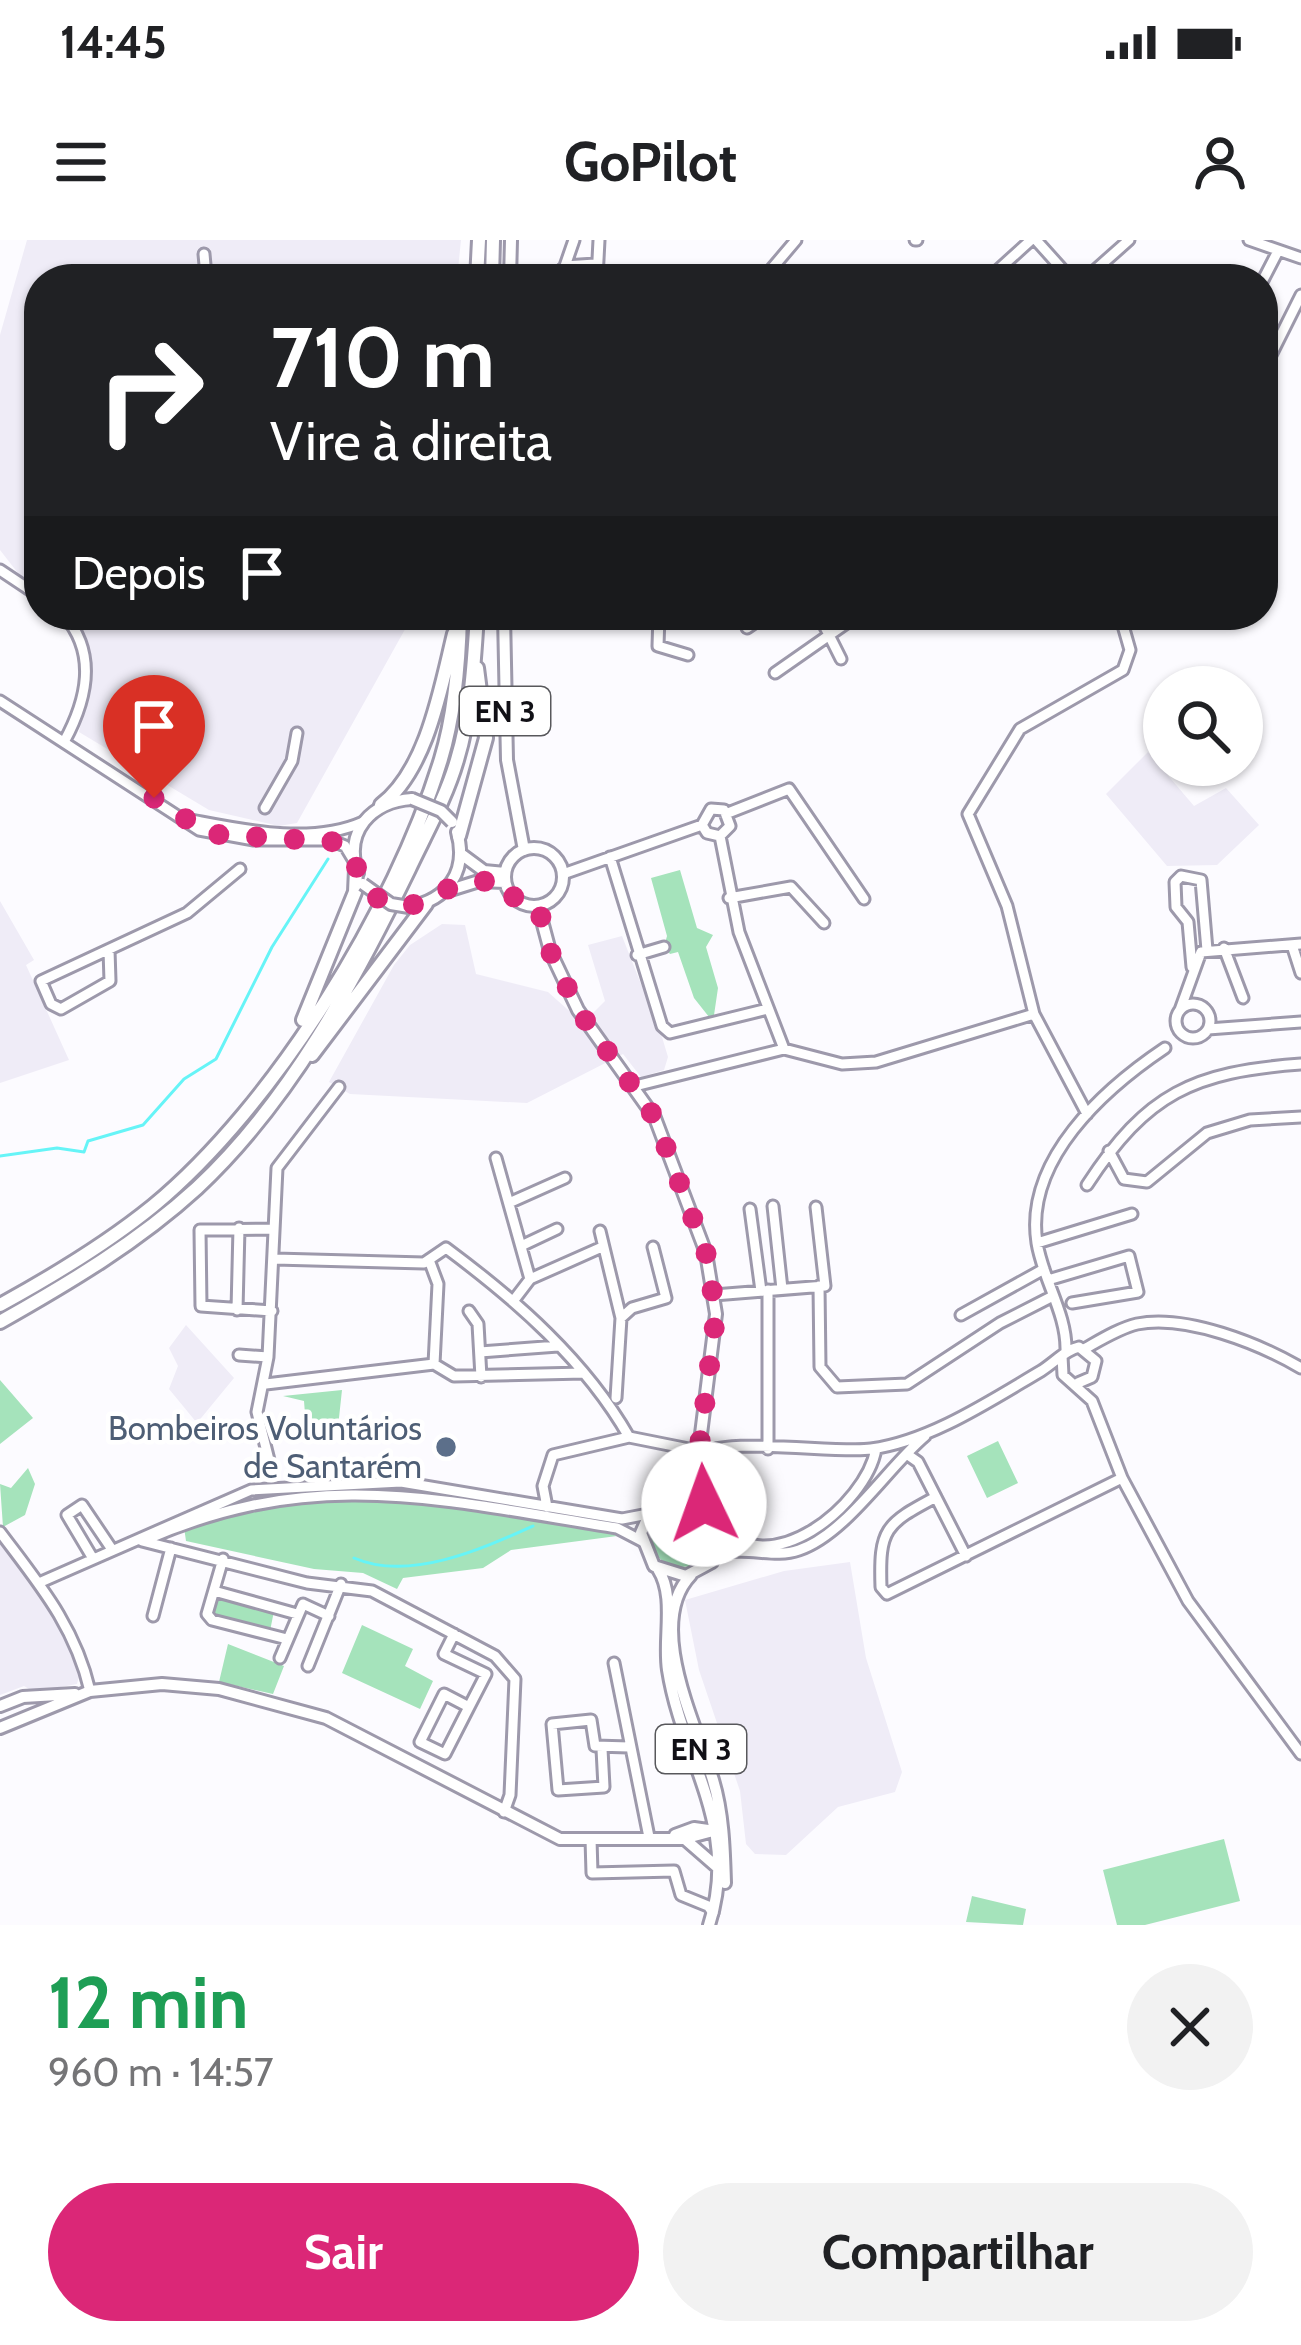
<!DOCTYPE html>
<html lang="pt">
<meta charset="utf-8">
<style>
:root{--surface:#fff;--page:#f2f2f2;--text:#202124;--muted:#757577;--accent:#db2777}
body{margin:0;font-family:Cabin,sans-serif;background:var(--page);color:var(--text);height:100vh;display:flex;flex-direction:column;font-size:45px;white-space:nowrap}
*{box-sizing:border-box;margin:0}
p{font-size:39px;color:var(--muted)}
.icon{flex:none;width:66px;height:66px;fill:none;stroke:currentColor;stroke-width:2;stroke-linecap:round;stroke-linejoin:round}
.map{position:relative;height:1685px;overflow:hidden}
.panel{display:flex;flex-direction:column;background:var(--surface);flex:1}
.panel>*{flex:none}
.banner{position:absolute;left:24px;top:24px;width:1254px;height:366px;border-radius:48px;box-shadow:0 3px 9px #0004;background:#202124;color:#fff;overflow:hidden}
.controls{position:absolute;left:1143px;top:426px;display:grid;gap:24px}
.controls a{display:grid;place-items:center;width:120px;height:120px;border-radius:50%;background:var(--surface);box-shadow:0 3px 9px #0004;font-size:60px}
.pin{position:absolute;display:grid;place-items:center;width:102px;height:102px;color:#fff;margin:-123px -51px;border-radius:50% 50% 50% 0;rotate:-45deg;box-shadow:0 0 12px #0007}
.pin .icon{rotate:45deg}
.me{position:absolute;width:132px;margin:-66px;rotate:357deg;stroke-linejoin:round;filter:drop-shadow(0 0 9px #0008)}
.turn{display:flex;align-items:center;gap:42px;height:252px;padding:0 48px;font-size:54px}
.turn .icon{width:156px;height:156px;stroke-width:2.5}
.turn b{display:block;font-size:84px;line-height:102px}
.then{display:flex;align-items:center;height:114px;padding:0 48px;background:#0003;gap:24px;font-size:45px}
.round{display:grid;place-items:center;flex:none;width:126px;height:126px;border-radius:63px;background:var(--page)}
.head{display:flex;align-items:center;justify-content:space-between;height:204px;padding:0 48px}
h1{font-size:72px;font-weight:700;line-height:90px;color:#1e9e55}
.action{display:flex;gap:24px;margin-top:auto;padding:24px 48px}
.action a{flex:1;height:138px;border-radius:72px;background:var(--accent);color:#fff;font-size:48px;font-weight:700;line-height:138px;text-align:center}
.action a+a{background:var(--page);color:var(--text)}
.status{display:flex;justify-content:space-between;align-items:center;height:84px;padding:0 60px;background:var(--surface);direction:ltr}
.status svg{height:33px;fill:currentColor}
header{display:flex;justify-content:space-between;align-items:center;height:156px;padding:0 48px;background:var(--surface);font-size:54px;font-weight:700}
.map>svg:first-child{display:block}
.built{fill:#efecf7}
.green{fill:#a5e3bb}
.lines{fill:none;stroke-linecap:round;stroke-linejoin:round}
.stream{stroke:#66f4f7;stroke-width:3}
.minor-casing{stroke:#9d99ab;stroke-width:15}
.major-casing{stroke:#9d99ab;stroke-width:16}
.highway-casing{stroke:#9d99ab;stroke-width:18}
.minor{stroke:#fff;stroke-width:9}
.major{stroke:#fff;stroke-width:10}
.highway{stroke:#fff;stroke-width:12}
.major-bridge-casing{stroke:#9d99ab;stroke-width:16;stroke-linecap:butt}
.major-bridge{stroke:#fff;stroke-width:10}
.route{stroke:#db2777;stroke-width:21;stroke-dasharray:0 37.8}
.service-dot{fill:#5c6f8a;stroke:#fff;stroke-width:4.5}
.labels{text-anchor:middle;dominant-baseline:central;stroke-width:9;stroke-linejoin:round;paint-order:stroke}
.shield{fill:#fff;stroke:#58585c;stroke-width:3}
.shield-label{font-size:30px;font-weight:bold;fill:#111016}
.service-label{font-size:33px;fill:#4e5e75;stroke:#fff;text-anchor:end}
</style>
<div class="status"><b>14:45</b><svg viewBox="0 0 49 12"><path d="M0 12V9h3v3zM5 12V6h3v6zM10 12V3h3v9zM15 12V0h3v12zM26 1h20v11H26zM47 4h2v5h-2z"/></svg></div>
<header><svg class="icon" aria-label="menu" viewBox="0 0 24 24"><path d="M4 6h16M4 12h16M4 18h16"/></svg>GoPilot<svg class="icon" aria-label="person" viewBox="0 0 24 24"><circle cx="12" cy="8" r="4"/><path d="M4 21q1-7 8-7t8 7"/></svg></header>
<div class="map">
<svg width="1301" height="1685" viewBox="0 0 1301 1685">
<rect width="100%" height="100%" fill="#fcfbff"/>
<path class="built" d="M 27,0 L 461,0 L 457,39 L 39,39 L 39,346 L 21,337 L 0,310 L 0,95 Z
M 70,375 L 413,375 L 297,583 L 279,586 L 209,570 L 79,492 L 92,432 L 87,399 Z
M 1148,512 L 1194,566 L 1226,548 L 1259,585 L 1217,625 L 1167,626 L 1106,554 Z
M 0,661 L 34,720 L 26,725 L 69,820 L 0,843 Z
M 442,684 L 465,685 L 476,734 L 548,752 L 576,777 L 589,777 L 605,761 L 588,705 L 622,696 L 662,797 L 668,817 L 664,830 L 641,837 L 623,814 L 527,863 L 350,854 L 329,842 L 394,725 L 410,705 Z
M 186,1085 L 234,1138 L 197,1183 L 169,1149 L 178,1126 L 169,1108 Z
M 0,1301 L 57,1381 L 80,1433 L 77,1444 L 34,1452 L 24,1446 L 0,1455 Z
M 850,1322 L 866,1418 L 902,1532 L 895,1552 L 838,1567 L 786,1615 L 755,1614 L 746,1604 L 740,1551 L 699,1430 L 685,1360 L 784,1331 Z"/>
<path class="green" d="M 680,630 L 697,688 L 713,695 L 706,707 L 718,748 L 713,782 L 694,758 L 678,712 L 670,714 L 664,707 L 667,696 L 651,638 Z
M 0,1140 L 33,1178 L 0,1204 Z
M 342,1150 L 338,1187 L 306,1187 L 304,1161 L 283,1156 Z
M 998,1201 L 1018,1243 L 987,1258 L 967,1216 Z
M 28,1228 L 35,1244 L 25,1275 L 3,1287 L 0,1244 L 11,1248 Z
M 397,1257 L 604,1291 L 617,1296 L 511,1310 L 483,1328 L 403,1338 L 397,1349 L 363,1333 L 314,1329 L 186,1301 L 184,1287 L 269,1264 Z
M650 1296a31 31 0 1 1 62 0a31 31 0 1 1-62 0Z
M 215,1354 L 274,1371 L 270,1391 L 209,1373 Z
M 362,1385 L 413,1409 L 405,1426 L 433,1441 L 420,1469 L 342,1433 Z
M 228,1404 L 284,1426 L 273,1454 L 219,1442 Z
M 1224,1599 L 1240,1661 L 1145,1685 L 1117,1685 L 1103,1630 Z
M 972,1656 L 1026,1669 L 1023,1685 L 966,1682 Z"/>
<g class="lines">
<path class="stream" d="M 0,916 L 57,908 L 84,912 L 88,901 L 143,885 L 184,839 L 216,819 L 272,707 L 328,619
M 354,1318 C 409,1342 482,1309 533,1286"/>
<g class="minor-casing">
<path id="minor" d="M 915,0 L 917,0
M 1036,0 L 1071,39
M 1249,0 L 1301,18
M 204,14 L 205,25
M 565,26 L 574,0
M 553,39 L 565,26 L 595,24
M 597,39 L 599,0
M 763,39 L 796,0
M 988,39 L 1031,0
M 1085,39 L 1129,0
M 1263,40 L 1278,11
M 1263,131 L 1301,55
M 0,330 L 39,356
M 659,375 L 658,406 L 688,415
M 819,375 L 841,419
M 747,388 L 766,375
M 775,433 L 858,375
M 0,461 L 199,590 L 254,600 L 330,600 L 345,606 L 354,621
M 64,502 C 87,460 98,414 64,375
M 265,568 L 292,521 L 297,493
M 728,573 L 789,549 L 864,659
M 191,580 C 244,590 311,605 363,582
M 720,596 L 707,593 L 702,585 L 711,569 L 724,570 L 730,586 L 720,596 L 739,692 L 784,809
M 610,617 L 662,786 L 670,793 L 768,769
M 563,634 L 702,585
M 729,658 L 791,647 L 824,683
M 1292,705 L 1301,733
M 1224,708 L 1243,758
M 109,710 L 110,741 L 61,769 L 51,764 L 41,741 L 187,673 L 240,629
M 637,715 L 664,707
M 1192,727 L 1188,682 L 1176,667 L 1175,642 L 1181,636 L 1201,640 L 1207,710
M1176 781a17 17 0 1 1 34 0a17 17 0 1 1-34 0Z
M 1180,770 L 1201,712 L 1301,704
M 1208,789 L 1301,782
M 635,846 L 784,809 L 842,824 L 876,822 L 1034,774
M 1087,874 L 1034,774 L 1007,666 L 968,574 L 1020,489 L 1123,430 L 1130,410 L 1120,375
M 1109,911 L 1124,939 L 1147,942 L 1207,893 L 1250,880 L 1301,877
M 496,918 L 530,1039
M 1087,945 C 1147,853 1193,832 1301,824
M 509,963 L 565,938
M 773,966 L 782,1049
M 750,969 L 761,1051
M 600,991 L 621,1078 L 616,1158
M 1037,1003 L 1132,974
M 521,1006 L 557,989
M 275,1019 L 424,1023 L 446,1008 C 516,1060 585,1120 629,1197 L 694,1210
M 429,1020 L 438,1044 L 434,1124
M 1048,1040 L 1129,1016 L 1138,1052 L 1072,1063
M 819,1046 L 820,1127 L 837,1147 L 907,1144 L 1000,1083 L 1053,1056
M 768,1050 L 768,1209
M 714,1055 L 825,1046 L 816,967
M 514,1060 L 530,1039 L 602,1007
M 237,1070 L 239,988
M 272,1071 L 201,1066 L 200,990 L 274,989
M 469,1071 L 478,1084 L 481,1137
M 961,1075 L 1044,1029
M 621,1078 L 632,1068 L 666,1058 L 653,1007
M 1086,1108 C 1102,1099 1120,1088 1137,1084 C 1186,1074 1260,1104 1301,1128
M 1066,1111 C 1067,1074 1043,1040 1037,1003 C 1024,920 1104,849 1165,808
M 480,1112 L 558,1106
M 239,1115 L 268,1117
M 1062,1116 L 1063,1135 L 1092,1161 L 1122,1238 L 1188,1361 L 1301,1514
M 266,1144 L 434,1124 L 454,1136 L 584,1133
M 908,1215 L 918,1222 L 966,1316
M 699,1217 C 715,1195 836,1214 871,1209 C 930,1201 990,1161 1041,1131 C 1054,1123 1065,1110 1079,1107 L 1096,1121 L 1092,1137 L 1078,1143
M 269,1220 L 257,1172 L 268,1117 L 277,928 L 339,847
M 936,1257 C 885,1284 879,1289 881,1347 L 887,1354 L 1122,1238
M 547,1267 L 543,1246 L 553,1215 L 629,1197
M 719,1283 C 767,1346 866,1265 876,1209
M 0,1292 C 39,1344 75,1386 90,1451
M 142,1301 L 307,1343 L 372,1351 L 495,1416 L 515,1439 L 510,1555 L 504,1572
M 143,1301 C 315,1225 440,1260 617,1288 L 642,1301
M 92,1317 L 67,1275 L 82,1265 L 111,1308
M 715,1317 C 742,1303 771,1320 799,1310 C 846,1294 888,1227 925,1196
M 223,1319 L 207,1374 L 212,1380 L 287,1399
M 41,1342 L 251,1250 L 401,1242 L 622,1279 L 648,1274
M 214,1351 L 297,1374
M 153,1376 L 171,1308
M 454,1394 L 444,1414 L 486,1434 L 469,1467
M 280,1418 L 303,1364 L 329,1376
M 614,1423 L 649,1597
M 308,1426 L 341,1344
M 444,1454 L 469,1467 L 445,1514 L 420,1502 Z
M 602,1509 L 604,1547 L 558,1550 L 552,1484 L 591,1480 L 595,1506 L 629,1507
M 591,1599 L 592,1633 L 674,1631 L 681,1655 L 708,1666 L 713,1673"/>
</g>
<g class="major-casing">
<path id="major" d="M 510,39 L 511,0
M 504,375 L 507,520 L 524,610
M505 637a29 29 0 1 1 58 0a29 29 0 1 1-58 0Z
M 461,614 L 484,631 L 505,633
M 358,633 C 343,592 372,561 412,559
M 447,651 L 479,641 L 505,642
M 538,666 L 550,711 L 578,770 L 655,878 L 706,1013 L 716,1074 L 696,1234 L 703,1263
M 409,667 C 448,660 468,631 457,592
M 675,1257 L 705,1265 L 721,1292 L 712,1322 L 686,1336 L 654,1326 L 641,1293 L 651,1270 L 683,1246 L 694,1208
M 658,1329 C 676,1357 663,1398 668,1430 C 682,1520 741,1587 709,1685
M 691,1335 C 644,1384 697,1486 713,1540 C 723,1573 724,1609 725,1643
M 0,1466 L 23,1457 L 75,1454
M 0,1488 L 90,1451 L 162,1444 L 219,1449 L 326,1478 L 560,1599 L 683,1599 L 713,1591
M 675,1595 L 694,1588 L 715,1591
M 686,1600 L 717,1627"/>
</g>
<g class="highway-casing">
<path id="highway" d="M 477,39 L 479,0
M 492,39 L 493,0
M 381,565 C 427,530 441,447 454,394
M 459,596 L 486,498 L 477,428
M 303,780 L 355,652 L 356,629
M 312,815 L 426,664
M 0,1065 C 53,1036 105,1005 153,966 C 275,865 395,670 441,519 C 455,473 459,423 460,375
M 0,1082 C 69,1043 138,1002 197,948 C 290,861 354,742 409,629 C 426,593 446,558 457,520 C 471,474 474,423 477,375"/>
</g>
<use href="#minor" class="minor"/>
<use href="#major" class="major"/>
<use href="#highway" class="highway"/>
<g class="major-bridge-casing">
<path id="major-bridge" d="M 412,559 L 441,571 L 452,582
M 363,644 L 391,664 L 409,667"/>
</g>
<use href="#major-bridge" class="major-bridge"/>
</g>
<g class="lines">
<path class="route" d="M 154,558 L 209,594 L 338,602 C 358,614 356,642 376,657 C 407,679 428,656 457,645 C 472,639 489,642 505,642 L 515,659 L 538,666 L 550,711 L 578,770 L 655,878 L 706,1013 L 716,1074 L 696,1234 L 704,1264"/>
</g>
<circle class="service-dot" cx="446" cy="1207" r="12"/>
<g class="labels">
<g class="shield">
<rect x="460" y="447" width="90" height="48" rx="9"/>
<rect x="656" y="1485" width="90" height="48" rx="9"/>
</g>
<g class="shield-label">
<text x="505" y="471">EN 3</text>
<text x="701" y="1509">EN 3</text>
</g>
<g class="service-label">
<text x="422" y="1188">Bombeiros Voluntários<tspan x="422" dy="38">de Santarém</tspan></text>
</g>
</g>
</svg>
<div class="controls">
<a><svg class="icon" aria-label="search" viewBox="0 0 24 24"><circle cx="10" cy="10" r="6"/><path d="M15 15l6 6"/></svg></a>
</div>
<div class="pin" style="left:154px;top:558px;background:#d93025"><svg class="icon" aria-label="arrive" viewBox="0 0 24 24"><path d="M6 21V4h12l-3 4 3 4H6"/></svg></div>
<svg class="me" style="left:704px;top:1264px" viewBox="-20 -20 40 40"><circle r="19" fill="#fff"/><path d="M0-13L10 11 0 6-10 11z" fill="#db2777"/></svg>
<div class="banner">
<div class="turn"><svg class="icon" aria-label="right" viewBox="0 0 24 24"><path d="M7 20v-9h11M14 6l5 5-5 5"/></svg><div><b>710 m</b>Vire à direita</div></div>
<div class="then">Depois<svg class="icon" aria-label="arrive" viewBox="0 0 24 24"><path d="M6 21V4h12l-3 4 3 4H6"/></svg></div>
</div>
</div>
<section class="panel">
<div class="head"><div><h1>12 min</h1><p>960 m · 14:57</p></div><a class="round"><svg class="icon" aria-label="close" viewBox="0 0 24 24"><path d="M6 6l12 12M18 6L6 18"/></svg></a></div>
<div class="action"><a>Sair</a><a>Compartilhar</a></div>
</section>
